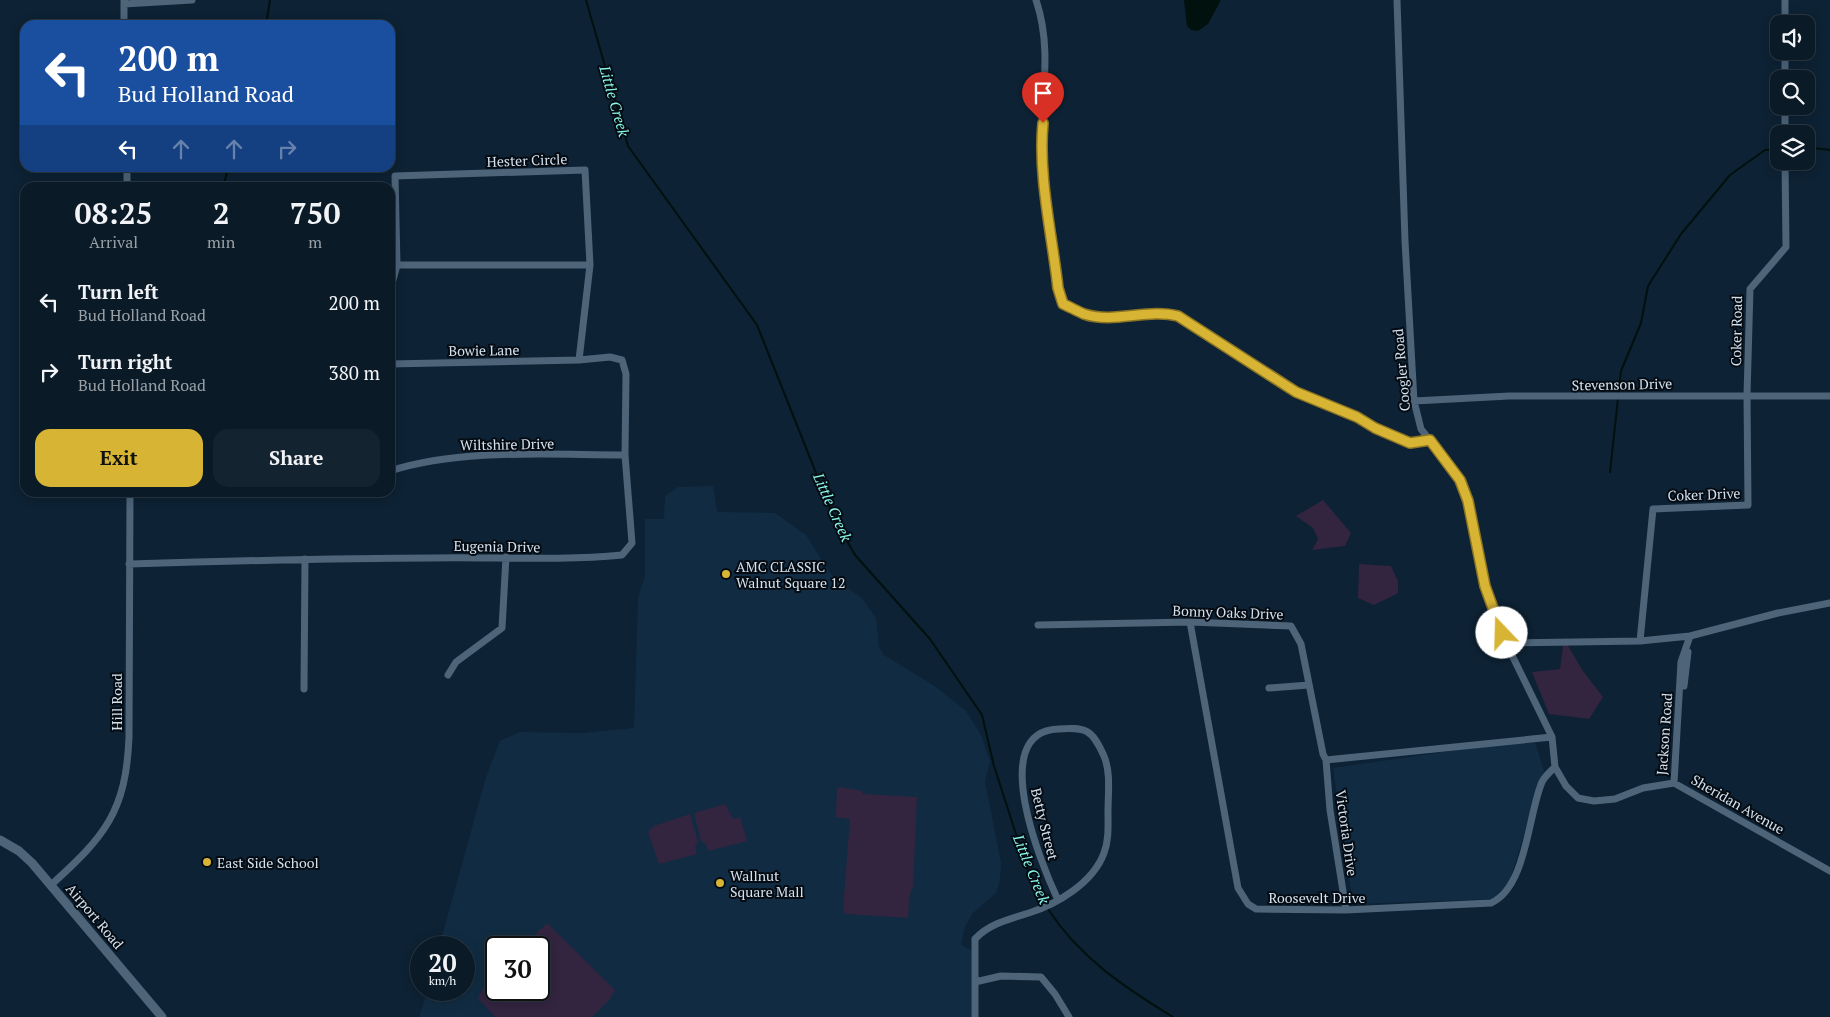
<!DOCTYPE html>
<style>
:root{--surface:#0a1a27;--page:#13232f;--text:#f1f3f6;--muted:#99a1a7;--line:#2a3844;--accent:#d7b434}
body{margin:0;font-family:"PT Serif",serif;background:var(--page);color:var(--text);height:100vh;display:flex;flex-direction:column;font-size:19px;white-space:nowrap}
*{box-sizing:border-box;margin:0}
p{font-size:16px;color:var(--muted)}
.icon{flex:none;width:28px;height:28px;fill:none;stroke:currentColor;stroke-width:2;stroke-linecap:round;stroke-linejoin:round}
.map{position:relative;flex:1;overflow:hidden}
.side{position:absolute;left:20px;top:182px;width:375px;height:315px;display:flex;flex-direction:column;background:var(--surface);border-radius:15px;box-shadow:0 2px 12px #0003,0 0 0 1px var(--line)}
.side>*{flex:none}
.banner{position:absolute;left:20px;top:20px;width:375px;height:152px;border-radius:15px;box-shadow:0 2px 12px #0003,0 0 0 1px var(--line);background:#1a4fa0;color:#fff;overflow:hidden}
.buttons{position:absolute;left:1770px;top:15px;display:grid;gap:10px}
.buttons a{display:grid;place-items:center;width:45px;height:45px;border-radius:10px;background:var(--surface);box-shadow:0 2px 12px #0003,0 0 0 1px var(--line);font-size:25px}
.speed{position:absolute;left:410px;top:936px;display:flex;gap:10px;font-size:25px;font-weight:700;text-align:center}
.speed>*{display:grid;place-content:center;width:65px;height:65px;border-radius:50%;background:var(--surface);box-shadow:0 2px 12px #0003,0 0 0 1px var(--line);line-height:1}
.speed small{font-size:12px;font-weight:400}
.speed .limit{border:2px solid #111;border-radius:8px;background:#fff;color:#111}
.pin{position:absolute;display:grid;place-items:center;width:42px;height:42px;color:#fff;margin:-51px -21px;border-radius:50% 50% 50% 0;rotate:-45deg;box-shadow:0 0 5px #0007}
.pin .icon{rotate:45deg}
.me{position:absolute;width:55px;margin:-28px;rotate:339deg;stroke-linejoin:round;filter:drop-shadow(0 0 4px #0008)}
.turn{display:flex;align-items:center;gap:18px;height:105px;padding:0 15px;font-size:22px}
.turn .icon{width:65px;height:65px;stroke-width:2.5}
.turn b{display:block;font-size:35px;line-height:42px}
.lanes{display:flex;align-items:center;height:48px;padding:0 15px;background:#0003;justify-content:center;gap:25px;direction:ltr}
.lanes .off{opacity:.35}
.eta{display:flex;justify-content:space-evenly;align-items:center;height:85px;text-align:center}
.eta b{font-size:30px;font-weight:700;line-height:35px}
.cta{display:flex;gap:10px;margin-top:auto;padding:10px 15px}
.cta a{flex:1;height:58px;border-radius:15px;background:var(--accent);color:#111;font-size:20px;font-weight:700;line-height:58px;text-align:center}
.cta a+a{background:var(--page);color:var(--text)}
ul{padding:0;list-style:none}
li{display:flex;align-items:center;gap:15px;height:70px;padding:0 15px}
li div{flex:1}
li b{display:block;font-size:19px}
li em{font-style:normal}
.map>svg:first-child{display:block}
.built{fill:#112c42;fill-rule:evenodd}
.green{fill:#332440}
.water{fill:#00110e}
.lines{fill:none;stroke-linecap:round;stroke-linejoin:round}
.stream{stroke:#00110e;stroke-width:2}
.minor{stroke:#4d6479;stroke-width:7}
.tertiary{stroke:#4d6479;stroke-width:9}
.route-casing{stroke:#8c7522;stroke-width:12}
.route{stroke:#d7b434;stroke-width:9}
.poi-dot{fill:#d7b434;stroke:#040b12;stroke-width:2}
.labels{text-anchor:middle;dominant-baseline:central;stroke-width:4;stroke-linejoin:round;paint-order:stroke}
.street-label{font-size:14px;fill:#d4e1ee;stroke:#040b12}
.poi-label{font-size:14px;fill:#d4e1ee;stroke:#040b12;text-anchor:start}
.water-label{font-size:15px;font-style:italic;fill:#89f7e9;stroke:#040b12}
</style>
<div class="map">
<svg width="1830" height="1017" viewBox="0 0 1830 1017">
<rect width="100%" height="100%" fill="#0d2234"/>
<path class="built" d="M 713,486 L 717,512 L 775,513 L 806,535 L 830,573 L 844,586 L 862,598 L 876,618 L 879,647 L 884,655 L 936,687 L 966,711 L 981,735 L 990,761 L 985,781 L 1001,863 L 1000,880 L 996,893 L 973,913 L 965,927 L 961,945 L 971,950 L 971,1017 L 419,1017 L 428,990 L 464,990 L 464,948 L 439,947 L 486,777 L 500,741 L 520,732 L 582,733 L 634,728 L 638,598 L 645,576 L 645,519 L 664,519 L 665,496 L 678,487 ZM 496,948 L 539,948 L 539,990 L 496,990 Z
M 1534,739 L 1544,771 L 1509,883 L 1492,899 L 1353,904 L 1333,768 Z"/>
<path class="green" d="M 1323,500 L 1351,533 L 1345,546 L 1312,550 L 1318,539 L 1313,528 L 1296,516 Z
M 1359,564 L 1391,566 L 1398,581 L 1398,593 L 1374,605 L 1358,598 Z
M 1564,639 L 1583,671 L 1603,697 L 1589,719 L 1549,714 L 1532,672 L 1560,669 Z
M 839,787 L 862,791 L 863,794 L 917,797 L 913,886 L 910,894 L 908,918 L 845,914 L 843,909 L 850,819 L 836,817 L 837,789 Z
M 725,804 L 733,819 L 740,817 L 747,841 L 708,851 L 706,844 L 701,841 L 694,813 Z
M 690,814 L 698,842 L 695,847 L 697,854 L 659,864 L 648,832 L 654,826 Z
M 547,923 L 615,990 L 610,999 L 592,1017 L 495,1017 L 478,998 L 495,961 L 493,955 L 496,952 L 496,990 L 539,990 L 539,948 L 501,947 L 506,942 L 526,943 Z"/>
<path class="water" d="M 1184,0 L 1221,0 L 1208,24 L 1198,31 L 1191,30 L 1187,26 Z"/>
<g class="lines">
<path class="stream" d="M 586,0 L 628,146 L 757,325 L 834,518 L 855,555 L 930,639 L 982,715 L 994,766 L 1027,868 L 1045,905
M 266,25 L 270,0
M 1806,147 L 1830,150
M 223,188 L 228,168
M 1610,472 L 1621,371 L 1641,323 L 1648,286 L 1681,234 L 1730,175 L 1765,150 L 1779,149
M 1048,909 C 1080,958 1124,987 1173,1017"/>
<path class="minor" d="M 124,0 L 124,25
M 1036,0 C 1052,47 1042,92 1041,140 C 1041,185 1053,242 1058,288 L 1063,304 C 1070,307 1077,311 1084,314 C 1114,324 1148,308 1178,316 L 1296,392 L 1357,417 L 1375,428 L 1410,443 L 1429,440
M 1397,0 L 1405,241 L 1414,401 L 1421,429 L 1460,479 L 1468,501 L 1485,586 L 1506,643 L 1552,737 L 1555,767 L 1566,786 L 1578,798 L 1594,801 L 1615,799 L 1643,788 L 1674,783 L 1830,871
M 124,4 L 192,0
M 1785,24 L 1785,0
M 1785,79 L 1785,51
M 1785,134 L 1785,106
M 127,168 L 127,188
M 397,265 L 590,265
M 390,291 L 397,265 L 395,176 L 585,170 L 590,265 L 579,360
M 1414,401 L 1509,396 L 1830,396
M 390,471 C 462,448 550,455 625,455
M 129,564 C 230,561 331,558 433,558 C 496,557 559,561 622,555 L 632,543 L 625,455 L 626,374 L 622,360 L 610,357 L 579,360 L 390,364
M 1190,622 L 1238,888 L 1248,904 L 1256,909 L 1346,910 L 1491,903 C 1527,887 1528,814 1542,782 C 1545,776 1551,771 1555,767
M 1038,625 L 1190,622 L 1291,626 L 1301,644 L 1323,754 L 1326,760 L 1330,810 L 1346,910
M 1640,641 L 1653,509 L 1748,505 L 1747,395 L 1750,289 L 1786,247 L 1785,161
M 1506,643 L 1640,641 L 1690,636 L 1778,613 L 1830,603
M 448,675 L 456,662 L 502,628 L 506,557
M 1684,686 L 1688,652
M 1269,688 L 1309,685
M 304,689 L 305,559
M 1326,760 L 1552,737
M 1674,783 L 1681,662 L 1690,636
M 51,885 C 105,836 126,812 129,737 L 130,492
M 975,982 L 1001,976 L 1041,977 L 1055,994 L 1069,1017
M 975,1017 L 975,939 C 989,924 1009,919 1029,913 C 1057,904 1093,883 1104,853 C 1109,840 1108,826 1108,812 C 1108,793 1111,773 1104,756 C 1092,729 1086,727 1058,729 C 986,732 1042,866 1058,900"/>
<path class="tertiary" d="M 0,840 L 19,851 L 32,863 L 162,1017"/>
</g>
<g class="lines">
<g class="route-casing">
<path id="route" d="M 1043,123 C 1038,177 1052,234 1058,288 L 1063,304 C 1070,307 1077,311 1084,314 C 1114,324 1148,308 1178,316 L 1296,392 L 1357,417 L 1375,428 L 1410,443 L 1430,440 L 1460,480 L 1468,501 L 1485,586 L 1502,633"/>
</g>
<use href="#route" class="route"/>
</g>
<g class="poi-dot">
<circle cx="726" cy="574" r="5"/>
<circle cx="207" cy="862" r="5"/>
<circle cx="720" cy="883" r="5"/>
</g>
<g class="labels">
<g class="street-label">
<text transform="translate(527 160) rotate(-2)">Hester Circle</text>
<text transform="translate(1736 331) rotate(-89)">Coker Road</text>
<text transform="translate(484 350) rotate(-1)">Bowie Lane</text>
<text transform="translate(1401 370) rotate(-95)">Coogler Road</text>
<text transform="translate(1622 384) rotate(-1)">Stevenson Drive</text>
<text transform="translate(507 444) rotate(-1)">Wiltshire Drive</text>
<text transform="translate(1704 494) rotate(-2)">Coker Drive</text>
<text transform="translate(497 546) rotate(1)">Eugenia Drive</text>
<text transform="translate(1228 612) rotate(2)">Bonny Oaks Drive</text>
<text transform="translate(116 702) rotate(-90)">Hill Road</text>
<text transform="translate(1664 734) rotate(-86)">Jackson Road</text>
<text transform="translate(1738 804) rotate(30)">Sheridan Avenue</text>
<text transform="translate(1045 824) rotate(76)">Betty Street</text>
<text transform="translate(1347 833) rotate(82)">Victoria Drive</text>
<text x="1317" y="897">Roosevelt Drive</text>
<text transform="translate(95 916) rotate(50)">Airport Road</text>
</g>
<g class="poi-label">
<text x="736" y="566">AMC CLASSIC<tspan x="736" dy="16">Walnut Square 12</tspan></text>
<text x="217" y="862">East Side School</text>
<text x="730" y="875">Wallnut<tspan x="730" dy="16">Square Mall</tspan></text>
</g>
<g class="water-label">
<text transform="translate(615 101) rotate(74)">Little Creek</text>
<text transform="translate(833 507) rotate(66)">Little Creek</text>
<text transform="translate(1032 869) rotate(68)">Little Creek</text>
</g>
</g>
</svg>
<div class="buttons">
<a><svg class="icon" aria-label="sound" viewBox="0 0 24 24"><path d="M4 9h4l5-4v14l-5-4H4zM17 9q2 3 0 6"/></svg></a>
<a><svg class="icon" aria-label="search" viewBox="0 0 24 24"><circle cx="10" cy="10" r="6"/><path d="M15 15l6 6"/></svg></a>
<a><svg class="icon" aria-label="layers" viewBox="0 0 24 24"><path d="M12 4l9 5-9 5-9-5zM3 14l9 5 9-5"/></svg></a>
</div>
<div class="speed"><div>20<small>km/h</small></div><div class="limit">30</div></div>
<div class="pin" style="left:1043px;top:123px;background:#d93025"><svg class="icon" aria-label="arrive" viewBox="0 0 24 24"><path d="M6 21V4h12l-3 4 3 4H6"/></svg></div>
<svg class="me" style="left:1502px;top:633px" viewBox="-20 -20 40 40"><circle r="19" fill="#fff"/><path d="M0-13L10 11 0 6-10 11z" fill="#d7b434"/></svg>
<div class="banner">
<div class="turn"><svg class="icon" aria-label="left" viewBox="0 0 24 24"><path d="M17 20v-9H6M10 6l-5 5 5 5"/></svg><div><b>200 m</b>Bud Holland Road</div></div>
<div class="lanes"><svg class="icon" aria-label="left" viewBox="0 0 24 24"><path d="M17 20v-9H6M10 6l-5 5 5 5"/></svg><svg class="icon off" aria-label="ahead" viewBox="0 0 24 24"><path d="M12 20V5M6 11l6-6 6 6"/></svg><svg class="icon off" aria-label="ahead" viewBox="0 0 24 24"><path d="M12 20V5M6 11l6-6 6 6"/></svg><svg class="icon off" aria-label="right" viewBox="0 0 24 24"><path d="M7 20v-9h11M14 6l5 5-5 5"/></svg></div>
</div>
<section class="side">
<div class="eta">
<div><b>08:25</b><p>Arrival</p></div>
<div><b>2</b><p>min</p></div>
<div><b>750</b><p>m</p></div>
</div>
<ul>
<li><svg class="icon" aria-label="left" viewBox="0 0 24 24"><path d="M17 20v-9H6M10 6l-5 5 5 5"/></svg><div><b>Turn left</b><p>Bud Holland Road</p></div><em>200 m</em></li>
<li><svg class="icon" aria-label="right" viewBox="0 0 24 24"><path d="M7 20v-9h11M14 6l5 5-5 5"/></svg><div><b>Turn right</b><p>Bud Holland Road</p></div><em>380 m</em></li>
</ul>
<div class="cta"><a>Exit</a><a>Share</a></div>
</section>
</div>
